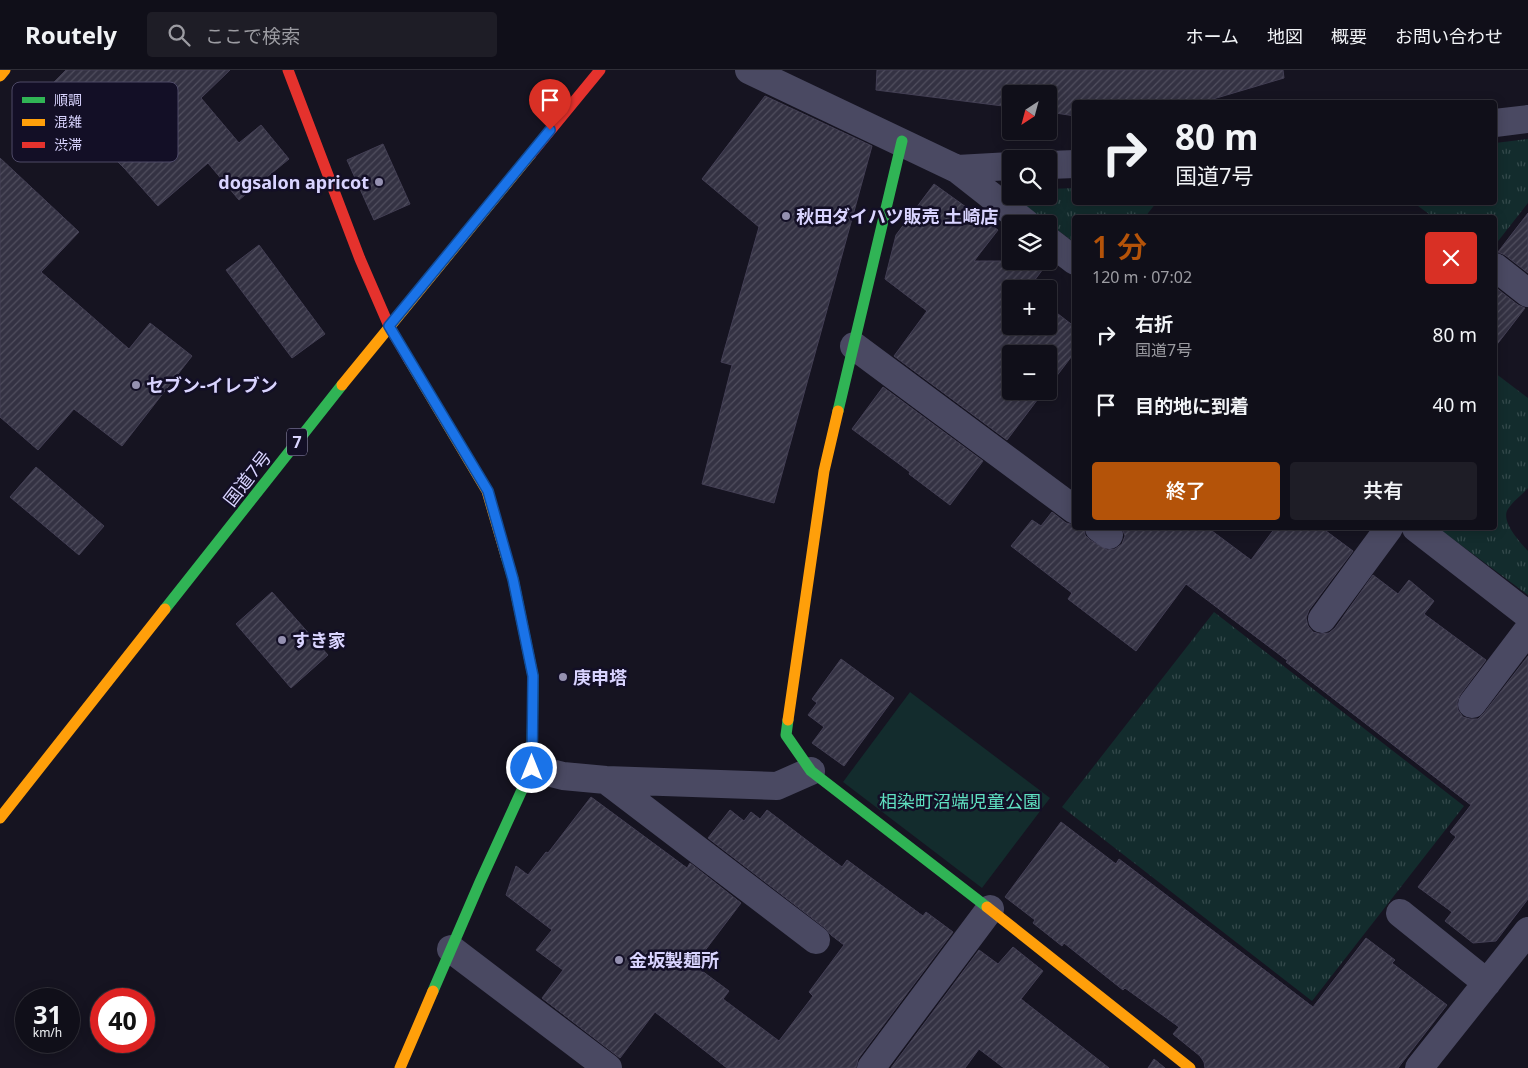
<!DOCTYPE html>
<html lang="ja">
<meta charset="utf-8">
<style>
:root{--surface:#100f19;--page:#1e1d26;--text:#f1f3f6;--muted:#9c9ca2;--line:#302f38;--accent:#b45309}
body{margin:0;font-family:"Noto Sans","Noto Sans JP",sans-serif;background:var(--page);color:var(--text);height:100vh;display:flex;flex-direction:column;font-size:19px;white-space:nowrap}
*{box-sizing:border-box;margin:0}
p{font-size:16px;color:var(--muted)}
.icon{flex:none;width:28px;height:28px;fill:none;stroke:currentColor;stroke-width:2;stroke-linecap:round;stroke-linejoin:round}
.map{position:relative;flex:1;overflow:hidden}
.details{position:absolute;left:1072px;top:145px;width:425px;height:315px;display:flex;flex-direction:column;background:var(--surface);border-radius:5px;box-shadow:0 2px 12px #0003,0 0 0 1px var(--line)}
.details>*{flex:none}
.hud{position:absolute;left:1072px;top:30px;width:425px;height:105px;border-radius:5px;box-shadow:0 2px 12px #0003,0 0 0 1px var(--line);background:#100f19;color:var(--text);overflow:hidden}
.needle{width:32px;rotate:216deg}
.fabs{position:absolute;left:1002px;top:15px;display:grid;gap:10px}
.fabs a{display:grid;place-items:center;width:55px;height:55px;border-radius:5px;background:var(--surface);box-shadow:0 2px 12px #0003,0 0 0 1px var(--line);font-size:25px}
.speed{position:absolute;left:15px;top:918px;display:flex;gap:10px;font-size:25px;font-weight:700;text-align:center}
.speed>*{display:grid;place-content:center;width:65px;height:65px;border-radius:50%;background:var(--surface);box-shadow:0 2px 12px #0003,0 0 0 1px var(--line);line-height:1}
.speed small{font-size:12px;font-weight:400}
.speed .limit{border:8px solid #d22;background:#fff;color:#111}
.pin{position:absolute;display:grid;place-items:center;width:42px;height:42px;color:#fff;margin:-51px -21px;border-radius:50% 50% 50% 0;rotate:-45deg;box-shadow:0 0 5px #0007}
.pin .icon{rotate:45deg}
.me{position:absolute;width:55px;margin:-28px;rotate:0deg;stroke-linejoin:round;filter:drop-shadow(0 0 4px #0008)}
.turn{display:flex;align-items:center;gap:18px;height:105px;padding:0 20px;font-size:22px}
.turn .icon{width:65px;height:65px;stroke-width:2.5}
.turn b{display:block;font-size:35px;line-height:42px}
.round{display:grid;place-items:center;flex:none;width:52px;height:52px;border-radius:5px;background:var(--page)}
.headline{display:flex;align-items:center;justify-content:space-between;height:85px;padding:0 20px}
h1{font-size:30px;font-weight:600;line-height:38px;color:var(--accent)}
.button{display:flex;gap:10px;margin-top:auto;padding:10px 20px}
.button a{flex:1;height:58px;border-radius:5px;background:var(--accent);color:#fff;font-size:20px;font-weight:600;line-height:58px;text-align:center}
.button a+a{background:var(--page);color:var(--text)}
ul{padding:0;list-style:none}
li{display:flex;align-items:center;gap:15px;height:70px;padding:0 20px}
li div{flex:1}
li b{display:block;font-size:19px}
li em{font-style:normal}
header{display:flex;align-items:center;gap:30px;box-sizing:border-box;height:70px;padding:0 25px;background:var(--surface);border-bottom:1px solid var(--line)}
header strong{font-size:24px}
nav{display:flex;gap:28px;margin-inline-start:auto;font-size:18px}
.search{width:350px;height:45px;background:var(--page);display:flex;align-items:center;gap:12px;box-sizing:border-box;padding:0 18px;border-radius:5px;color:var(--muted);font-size:19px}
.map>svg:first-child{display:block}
.grass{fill:url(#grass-tufts)}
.park{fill:#132c2d}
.building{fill:url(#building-hatch);stroke:#433f54}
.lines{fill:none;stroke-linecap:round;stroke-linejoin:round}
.street{stroke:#4a4962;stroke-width:28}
.fast{stroke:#30b455;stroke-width:11}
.slow{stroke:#ff9f0a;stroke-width:11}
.jam{stroke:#e5322d;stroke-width:11}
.route-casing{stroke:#114b97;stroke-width:12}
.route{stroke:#1a73e8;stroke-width:9}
.poi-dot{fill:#9591b1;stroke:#130f26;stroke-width:2}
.labels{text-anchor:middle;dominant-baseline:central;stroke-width:5;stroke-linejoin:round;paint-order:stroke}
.shield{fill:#130f26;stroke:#9e99be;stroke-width:1}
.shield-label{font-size:16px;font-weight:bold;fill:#d9d4ff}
.poi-label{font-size:18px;font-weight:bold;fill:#d9d4ff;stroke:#130f26;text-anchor:start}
.street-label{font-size:18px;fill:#d9d4ff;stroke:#130f26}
.park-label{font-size:18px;fill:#5fe0c0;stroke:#130f26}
.key{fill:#130f26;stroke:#4e4a67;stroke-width:1}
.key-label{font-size:14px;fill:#d9d4ff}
</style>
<header>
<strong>Routely</strong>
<div class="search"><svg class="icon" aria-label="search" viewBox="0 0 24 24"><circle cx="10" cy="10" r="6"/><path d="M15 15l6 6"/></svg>ここで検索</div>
<nav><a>ホーム</a><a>地図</a><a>概要</a><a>お問い合わせ</a></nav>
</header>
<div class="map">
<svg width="1528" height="998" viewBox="0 0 1528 998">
<defs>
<pattern id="grass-tufts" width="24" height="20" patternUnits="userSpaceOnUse" patternTransform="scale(1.25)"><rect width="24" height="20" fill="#132c2d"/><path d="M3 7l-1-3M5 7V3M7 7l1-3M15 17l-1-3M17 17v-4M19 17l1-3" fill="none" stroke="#354a4c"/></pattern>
<pattern id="building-hatch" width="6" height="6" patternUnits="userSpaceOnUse" patternTransform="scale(1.25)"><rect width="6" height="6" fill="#343243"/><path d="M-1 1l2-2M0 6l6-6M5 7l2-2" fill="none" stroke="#514f5f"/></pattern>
</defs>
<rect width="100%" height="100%" fill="#161421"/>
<path class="grass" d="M 1528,69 L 1528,133 L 1495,175 L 1495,148 L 1433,147 L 1414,133 L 1495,132 L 1495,73 Z
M 1075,118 L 1075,132 L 1156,133 L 1145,147 L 1075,148 L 1075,173 L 1012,126 L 1049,126 L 1049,119 Z
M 1495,303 L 1528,328 L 1528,418 C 1522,425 1513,431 1508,439 C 1500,451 1520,472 1528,481 L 1528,525 L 1438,458 L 1495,458 Z
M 1214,542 L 1464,736 L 1312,931 L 1062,737 Z"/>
<path class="park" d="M 910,622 L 1050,728 L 982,818 L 843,712 Z"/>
<path class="building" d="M 66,0 L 230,0 L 201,28 L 239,73 L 261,55 L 289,89 L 239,130 L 208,93 L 158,136 L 125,99 L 46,20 Z
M 877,0 L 1283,0 L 1284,8 L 1203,32 L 1075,32 L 1075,46 L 1049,42 L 1049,24 L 1011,24 L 1011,37 L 876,20 Z
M 765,26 L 872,76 L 774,433 L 702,414 L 732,295 L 721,292 L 759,157 L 702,109 Z
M 383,74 L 410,134 L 374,150 L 347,90 Z
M 0,88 L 79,162 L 41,202 L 129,279 L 150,253 L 192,286 L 122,376 L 74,339 L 38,380 L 0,347 Z
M 934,114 L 998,160 L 974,191 L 1049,191 L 1028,219 L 1011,219 L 1011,256 L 1049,256 L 1049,237 L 1075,257 L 1075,282 L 1049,316 L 1049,284 L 1011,284 L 1011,321 L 1044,321 L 1007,370 L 894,286 L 927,241 L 885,209 L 896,165 Z
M 1528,143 L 1528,203 L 1505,185 L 1498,182 Z
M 259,175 L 325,264 L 292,288 L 226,200 Z
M 1495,217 L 1518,235 L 1525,238 L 1495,277 Z
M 883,317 L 983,391 L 950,435 L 909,404 L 910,402 L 852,359 Z
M 36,397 L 104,456 L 79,485 L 10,427 Z
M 1052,442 L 1066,453 L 1075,455 L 1075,458 L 1084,458 L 1085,465 L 1090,470 L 1107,480 L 1115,479 L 1122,474 L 1125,466 L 1122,458 L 1208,458 L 1251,490 L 1275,458 L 1322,458 L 1353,481 L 1309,540 L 1306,548 L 1308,556 L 1313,562 L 1320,564 L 1329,563 L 1335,558 L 1373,505 L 1398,524 L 1409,510 L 1434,531 L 1424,544 L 1486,590 L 1460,625 L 1457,632 L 1458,640 L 1463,647 L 1470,649 L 1478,649 L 1484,643 L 1528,586 L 1528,829 L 1496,871 L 1473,873 L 1445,851 L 1452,842 L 1418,817 L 1456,767 L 1450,762 L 1471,735 L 1286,592 L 1288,591 L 1186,514 L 1136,581 L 1068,529 L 1072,523 L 1011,476 L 1032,450 L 1041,456 Z
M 272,522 L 328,585 L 291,618 L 236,554 Z
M 841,589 L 894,628 L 844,696 L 812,673 L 824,657 L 808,645 L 817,633 L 812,629 Z
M 591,727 L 687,798 L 690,793 L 741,833 L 694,895 L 729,921 L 723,929 L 779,971 L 813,926 L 809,922 L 844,875 L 831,865 L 825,858 L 708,768 L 730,740 L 744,751 L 751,742 L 760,749 L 767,740 L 842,797 L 847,790 L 923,846 L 926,842 L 953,862 L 858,989 L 856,998 L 727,998 L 655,942 L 620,988 L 542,928 L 563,900 L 536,880 L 552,860 L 506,825 L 516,796 L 528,805 L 546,782 L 548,783 Z
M 1061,752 L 1116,794 L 1119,789 L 1313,937 L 1366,868 L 1395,890 L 1392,893 L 1447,935 L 1398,998 L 1205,998 L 1204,992 L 1200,986 L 1173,964 L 1179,957 L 1125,918 L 1123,920 L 1064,873 L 1062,876 L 1033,853 L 1035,850 L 1005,827 Z
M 1013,877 L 1043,901 L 1021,929 L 1109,998 L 1004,998 L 979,979 L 965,998 L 891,998 L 979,880 L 998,894 Z
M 1154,989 L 1165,998 L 1148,998 Z"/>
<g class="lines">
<path class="street" d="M 749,0 L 957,99 L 1027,154
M 1495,53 L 1528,49
M 1049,95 L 1075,94
M 957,99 L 1011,96
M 1049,171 L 1075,191
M 1495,197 L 1528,223
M 854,276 L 1075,440
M 1099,458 L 1109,465
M 1416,458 L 1528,545
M 1322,549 L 1389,458
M 1472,634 L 1528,560
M 532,698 L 563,706 L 606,710 L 777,716 L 811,701
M 606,710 L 816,870
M 1400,843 L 1487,913
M 451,879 L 608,998
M 871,998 L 990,839
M 1419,998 L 1528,861"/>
<path class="fast" d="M 838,341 L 902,71
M 165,539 L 342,315
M 788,650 L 786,665 L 811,701 L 987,837
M 433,921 L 480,812 L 532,698 L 533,606 L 513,509 L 506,486"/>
<path class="slow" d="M 0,6 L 5,0
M 409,290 L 487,421 L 506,486
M 342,315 L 531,84
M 788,650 L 824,401 L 838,341
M 0,748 L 165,539
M 987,837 L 1190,998
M 400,998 L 433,921"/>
<path class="jam" d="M 288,0 L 360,189 L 389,256 L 409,290
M 531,84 L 600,0"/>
</g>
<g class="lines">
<g class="route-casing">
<path id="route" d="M 532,698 L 533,606 L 513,509 L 488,421 L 389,256 L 550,60"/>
</g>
<use href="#route" class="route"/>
</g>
<g class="poi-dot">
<circle cx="379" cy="112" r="5"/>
<circle cx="786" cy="146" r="5"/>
<circle cx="136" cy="315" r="5"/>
<circle cx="282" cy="570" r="5"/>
<circle cx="563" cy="607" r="5"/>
<circle cx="619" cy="890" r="5"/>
</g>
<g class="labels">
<rect class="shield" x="287" y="358.5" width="20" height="27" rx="4"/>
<g class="shield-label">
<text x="297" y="372">7</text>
</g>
<g class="poi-label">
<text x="369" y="112" text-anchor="end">dogsalon apricot</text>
<text x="796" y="146">秋田ダイハツ販売 土崎店</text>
<text x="146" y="315">セブン-イレブン</text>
<text x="292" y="570">すき家</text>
<text x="573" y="607">庚申塔</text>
<text x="629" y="890">金坂製麺所</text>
</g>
<g class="street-label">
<text transform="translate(247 408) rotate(-52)">国道7号</text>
</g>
<g class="park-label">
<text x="960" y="731">相染町沼端児童公園</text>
</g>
</g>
<rect x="12" y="12" width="166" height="80" rx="8" class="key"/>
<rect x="22" y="27" width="23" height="6" fill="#30b455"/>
<rect x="22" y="49" width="23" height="7" fill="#ff9f0a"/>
<rect x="22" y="72" width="23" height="6" fill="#e5322d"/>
<g class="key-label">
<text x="54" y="35">順調</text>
<text x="54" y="57">混雑</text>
<text x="54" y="80">渋滞</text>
</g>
</svg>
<div class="fabs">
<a><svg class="needle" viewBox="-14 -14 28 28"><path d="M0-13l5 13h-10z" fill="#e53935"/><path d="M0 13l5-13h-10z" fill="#9c9ca2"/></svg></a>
<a><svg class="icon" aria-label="search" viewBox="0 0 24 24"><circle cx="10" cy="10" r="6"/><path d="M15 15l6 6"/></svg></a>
<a><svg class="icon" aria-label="layers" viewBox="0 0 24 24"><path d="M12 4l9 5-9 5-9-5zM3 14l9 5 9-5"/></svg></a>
<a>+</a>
<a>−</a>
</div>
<div class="speed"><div>31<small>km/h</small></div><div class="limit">40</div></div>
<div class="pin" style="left:550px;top:60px;background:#d93025"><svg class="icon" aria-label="arrive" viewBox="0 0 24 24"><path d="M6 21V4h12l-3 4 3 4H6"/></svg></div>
<svg class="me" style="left:532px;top:698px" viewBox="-20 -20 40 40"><circle r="17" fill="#1a73e8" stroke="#fff" stroke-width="3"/><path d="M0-11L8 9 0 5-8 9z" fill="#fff"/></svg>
<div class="hud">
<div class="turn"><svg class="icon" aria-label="right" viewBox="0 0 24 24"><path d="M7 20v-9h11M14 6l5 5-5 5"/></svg><div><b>80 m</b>国道7号</div></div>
</div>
<section class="details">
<div class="headline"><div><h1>1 分</h1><p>120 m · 07:02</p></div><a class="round" style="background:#d93025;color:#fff"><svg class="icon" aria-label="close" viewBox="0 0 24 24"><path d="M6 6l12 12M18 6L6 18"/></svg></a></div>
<ul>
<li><svg class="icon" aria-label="right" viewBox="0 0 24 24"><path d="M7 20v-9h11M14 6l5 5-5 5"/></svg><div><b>右折</b><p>国道7号</p></div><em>80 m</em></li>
<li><svg class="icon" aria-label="arrive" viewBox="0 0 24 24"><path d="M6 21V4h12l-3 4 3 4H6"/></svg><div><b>目的地に到着</b></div><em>40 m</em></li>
</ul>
<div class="button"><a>終了</a><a>共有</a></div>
</section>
</div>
